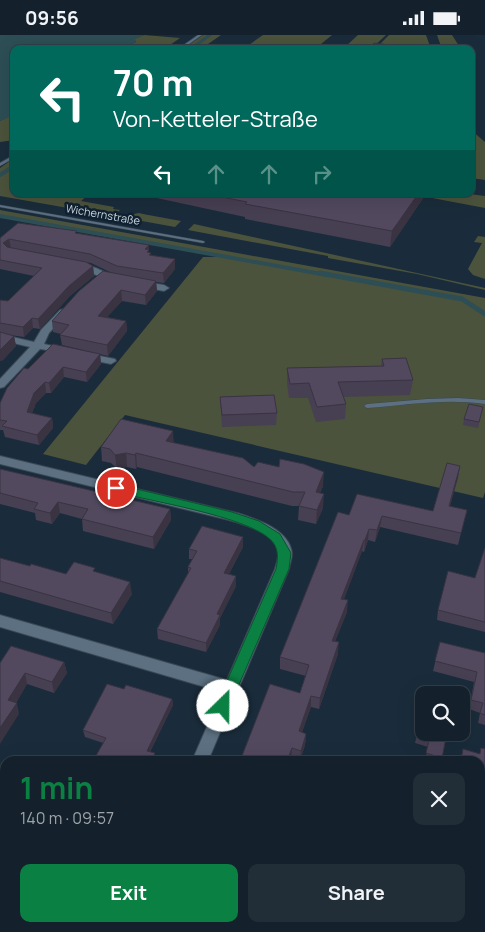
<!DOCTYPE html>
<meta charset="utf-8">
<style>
:root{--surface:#14212c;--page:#212e38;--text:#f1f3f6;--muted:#9da3a9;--line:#333e48;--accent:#0b8043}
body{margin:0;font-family:Manrope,sans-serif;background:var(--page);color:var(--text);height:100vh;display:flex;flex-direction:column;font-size:19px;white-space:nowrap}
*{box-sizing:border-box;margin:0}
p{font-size:16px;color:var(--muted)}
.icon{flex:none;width:28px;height:28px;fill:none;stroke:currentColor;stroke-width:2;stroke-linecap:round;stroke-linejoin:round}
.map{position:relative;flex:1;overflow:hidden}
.details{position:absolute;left:0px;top:721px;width:485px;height:176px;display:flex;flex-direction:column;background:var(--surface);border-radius:15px 15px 0 0;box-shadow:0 5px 20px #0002,0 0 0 1px var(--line)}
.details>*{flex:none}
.guide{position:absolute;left:10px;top:10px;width:465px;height:152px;border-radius:10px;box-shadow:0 5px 20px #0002,0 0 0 1px var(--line);background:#00695c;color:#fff;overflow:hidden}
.fabs{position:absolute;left:415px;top:651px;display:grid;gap:10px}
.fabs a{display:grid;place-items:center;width:55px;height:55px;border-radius:10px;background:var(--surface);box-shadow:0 5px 20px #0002,0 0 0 1px var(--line);font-size:25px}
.pin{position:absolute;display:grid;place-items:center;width:42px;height:42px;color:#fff;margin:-21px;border:2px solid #fff;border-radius:50%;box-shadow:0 1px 5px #0007}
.me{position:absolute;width:55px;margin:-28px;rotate:23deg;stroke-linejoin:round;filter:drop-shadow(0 0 4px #0008)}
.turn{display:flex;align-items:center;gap:18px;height:105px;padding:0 20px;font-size:22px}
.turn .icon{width:65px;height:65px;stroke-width:2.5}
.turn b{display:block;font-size:35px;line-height:42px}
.lanes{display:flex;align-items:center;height:48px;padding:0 20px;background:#0003;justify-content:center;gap:25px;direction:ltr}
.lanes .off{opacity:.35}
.round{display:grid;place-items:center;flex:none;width:52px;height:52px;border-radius:10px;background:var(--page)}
.head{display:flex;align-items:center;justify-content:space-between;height:85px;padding:0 20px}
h1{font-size:30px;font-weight:700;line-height:38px;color:var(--accent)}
.button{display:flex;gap:10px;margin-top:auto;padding:10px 20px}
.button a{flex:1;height:58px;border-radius:10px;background:var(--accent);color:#fff;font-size:20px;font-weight:700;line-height:58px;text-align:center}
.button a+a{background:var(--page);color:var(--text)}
.status{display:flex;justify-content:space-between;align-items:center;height:35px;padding:0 25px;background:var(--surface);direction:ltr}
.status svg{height:14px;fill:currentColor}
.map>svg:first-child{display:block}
.green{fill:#4c533c}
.water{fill:#2d4e55}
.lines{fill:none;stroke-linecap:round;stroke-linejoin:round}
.stream-far2{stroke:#2d4e55;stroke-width:3}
.stream-far1{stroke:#2d4e55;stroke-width:4}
.stream{stroke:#2d4e55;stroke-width:5}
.service-casing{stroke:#384754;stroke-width:1}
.minor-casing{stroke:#384754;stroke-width:2}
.service{fill:#5c7082;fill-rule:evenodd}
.minor{fill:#5c7082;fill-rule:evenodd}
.wall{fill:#473f52}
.shaded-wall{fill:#393342}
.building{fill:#52495f;stroke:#393342}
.route{fill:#0b8043;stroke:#07532c}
.labels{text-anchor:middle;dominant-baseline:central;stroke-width:5;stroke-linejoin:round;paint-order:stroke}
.far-street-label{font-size:11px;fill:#cdd8e3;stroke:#102231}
</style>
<div class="status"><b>09:56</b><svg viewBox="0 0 49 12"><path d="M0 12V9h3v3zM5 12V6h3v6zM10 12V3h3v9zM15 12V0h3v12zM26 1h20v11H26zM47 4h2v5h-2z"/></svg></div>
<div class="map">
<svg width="485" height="897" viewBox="0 0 485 897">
<rect width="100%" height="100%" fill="#1a2c3b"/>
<path class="green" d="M 144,0 L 180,3 L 167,12 L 160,13 L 119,14 L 136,7 L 134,4 Z
M 203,0 L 221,0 L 201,14 L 183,14 Z
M 263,0 L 332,0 L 315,14 L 246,12 Z
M 358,0 L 386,0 L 371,14 L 338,14 L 341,10 L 346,11 Z
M 389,0 L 426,0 L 431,14 L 375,14 Z
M 437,0 L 452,0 L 461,14 L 442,14 Z
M 11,80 L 14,80 L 14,105 L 0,107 L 0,86 Z
M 471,95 L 485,107 L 485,145 L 471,143 Z
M 14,123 L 14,159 L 83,159 L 88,160 L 81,166 L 114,172 L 113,174 L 120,175 L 113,181 L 0,161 L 0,133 Z
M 436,159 L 470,159 L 485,161 L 485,173 L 432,163 Z
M 0,175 L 485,263 L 485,457 L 483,463 L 125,380 L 86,430 L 43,419 L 203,222 L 217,222 L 215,219 L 0,180 Z
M 139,178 L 143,179 L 181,186 L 175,192 L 131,184 L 134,179 Z
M 194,189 L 485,253 L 485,255 L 417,239 L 328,223 L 328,221 L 188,195 Z
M 478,201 L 485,202 L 485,244 L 473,240 L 468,234 L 482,208 L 474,207 Z"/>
<path class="water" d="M 0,0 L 144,0 L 135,4 L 136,7 L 119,14 L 14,14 L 14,80 L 0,86 Z"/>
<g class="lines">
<path class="stream-far2" d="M 190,14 L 210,0"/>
<path class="stream-far1" d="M 0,140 L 14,131
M 0,181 L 327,240"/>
<path class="stream" d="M 320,238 L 462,264 L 485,279"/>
<g class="service-casing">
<path id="service" d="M 198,0 L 202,0 L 182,14 L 178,14 Z
M 14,120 L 14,123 L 0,131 L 0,128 Z
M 0,170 L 203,206 L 205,207 L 203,208 L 0,172 Z
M 458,363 L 485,365 L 485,369 C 446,363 406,370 367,373 L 364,371 L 367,369 L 427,364 Z"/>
</g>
<g class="minor-casing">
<path id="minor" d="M 78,227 L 96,233 L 120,244 L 118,246 L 112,246 L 75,232 L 75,228 Z
M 139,246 L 164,250 L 169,253 L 164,256 L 136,251 L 136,247 Z
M 64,274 L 69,277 L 49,298 L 44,309 L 67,314 L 68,316 L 67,318 L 40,314 L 4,352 L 0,353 L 0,344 L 30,312 L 0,305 L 0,299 L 34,307 L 41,295 L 60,275 Z
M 85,318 L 115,324 L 116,326 L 111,329 L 81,323 L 80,321 L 81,319 Z
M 0,421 L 237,478 C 256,484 289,494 292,518 C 292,523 290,529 289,534 L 208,726 L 192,726 L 222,657 L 0,592 L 0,580 L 227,645 L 275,534 C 276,529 279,523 278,518 C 276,498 245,490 229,485 L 0,429 Z
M 119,892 L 138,892 L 137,897 L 117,897 Z"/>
</g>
<use href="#service" class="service"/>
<use href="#minor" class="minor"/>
</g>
<path class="wall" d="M 138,159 L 426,159 L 390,212 L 245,184 L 245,182 Z
M 77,198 L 149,210 L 149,218 L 151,218 L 151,220 L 175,234 L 164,248 L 156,247 L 157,256 L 146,270 L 122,266 L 107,282 L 126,286 L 127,296 L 108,321 L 62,310 L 60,300 L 61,299 L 53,297 L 52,286 L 112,238 L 91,228 L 68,224 L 93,231 L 94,241 L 70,261 L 40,294 L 33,293 L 24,302 L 10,300 L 14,301 L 16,311 L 3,325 L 0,326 L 0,265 L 8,266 L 34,241 L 0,234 L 0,203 Z
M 100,319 L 101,329 L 87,347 L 64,342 L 51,358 L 46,358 L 36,368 L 32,378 L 52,383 L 53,393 L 39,410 L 5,402 L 3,395 L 0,395 L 0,368 L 28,334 Z
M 382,324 L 413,345 L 410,360 L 343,362 L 346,369 L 345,384 L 316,387 L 308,363 L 289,363 L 287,348 L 287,333 L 381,331 Z
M 220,362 L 277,378 L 276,390 L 222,392 Z
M 483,372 L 478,393 L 463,390 L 464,384 Z
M 174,408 L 323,451 L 320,458 L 323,473 L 316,489 L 298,485 L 299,471 L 292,471 L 137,432 L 136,434 L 127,432 L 117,434 L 111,428 L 102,426 L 101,412 Z
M 460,431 L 450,471 L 464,486 L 458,510 L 380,492 L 375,507 L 368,505 L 364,517 L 362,516 L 344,564 L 347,577 L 335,606 L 338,619 L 319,674 L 311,672 L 302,697 L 306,699 L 305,710 L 300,726 L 291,724 L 291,726 L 240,726 L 300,658 L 306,641 L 280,634 L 280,622 L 349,480 L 433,476 Z
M 0,434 L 170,474 L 171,485 L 154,514 L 83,496 L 82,484 L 60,478 L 52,489 L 36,485 L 35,478 L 0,469 Z
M 243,512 L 229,539 L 236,541 L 236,551 L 220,583 L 220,590 L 206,617 L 158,604 L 157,594 L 188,539 L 188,532 L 192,524 L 189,524 L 189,514 Z
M 485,513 L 485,597 L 437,585 L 438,575 L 475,543 Z
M 0,523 L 30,531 L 66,539 L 96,537 L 132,559 L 113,589 L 0,557 Z
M 440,607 L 485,618 L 485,690 L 478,688 L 480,678 L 469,674 L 474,647 L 433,636 Z
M 64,627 L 67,638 L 54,658 L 27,649 L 16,668 L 19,679 L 0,628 Z
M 124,654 L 172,664 L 173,670 L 150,717 L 155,725 L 85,702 L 83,695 Z
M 424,671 L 447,698 L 441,726 L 430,726 L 425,725 L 428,712 L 415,708 Z
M 481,713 L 485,714 L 485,777 L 480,776 L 480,726 L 460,726 L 463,714 L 480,719 Z
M 480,810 L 485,811 L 485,861 L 480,859 Z"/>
<path class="shaded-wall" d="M 418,159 L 426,159 L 390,212 L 392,196 Z
M 9,204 L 11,213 L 5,218 L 3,208 Z
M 149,210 L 149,220 L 151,218 L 152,228 L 145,214 Z
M 175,224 L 175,234 L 164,248 L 163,238 Z
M 93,231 L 94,241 L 70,261 L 40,294 L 38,284 L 69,251 Z
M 156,246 L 157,256 L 146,270 L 145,260 Z
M 121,255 L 122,266 L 99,291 L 98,281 Z
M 32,283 L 33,293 L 24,302 L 23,292 Z
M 126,286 L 127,296 L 108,321 L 107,310 Z
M 14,301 L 16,311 L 3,325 L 0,326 L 0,315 Z
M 100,319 L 101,329 L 87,347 L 86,337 Z
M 63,332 L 64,342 L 51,358 L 49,348 Z
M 45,347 L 46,358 L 36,368 L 29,387 L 27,377 L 34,358 Z
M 52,383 L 53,393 L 39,410 L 37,400 Z
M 173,396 L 174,410 L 166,406 Z
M 126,418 L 127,432 L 117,434 L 115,420 Z
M 136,418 L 137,432 L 136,434 L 135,420 Z
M 460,431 L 458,443 L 447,482 L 449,471 Z
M 324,437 L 323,451 L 315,471 L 316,457 Z
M 324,459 L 323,473 L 316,489 L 317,475 Z
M 58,467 L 60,478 L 52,489 L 50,478 Z
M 170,474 L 171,485 L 154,514 L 153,502 Z
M 382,481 L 380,492 L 375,507 L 377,495 Z
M 369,494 L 368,505 L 364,517 L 365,505 Z
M 243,502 L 243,512 L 224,548 L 224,538 Z
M 364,505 L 362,516 L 340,575 L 341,564 Z
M 236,541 L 236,551 L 220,583 L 220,590 L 206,617 L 206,608 L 217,579 Z
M 130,547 L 132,559 L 113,589 L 111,578 Z
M 348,565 L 347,577 L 331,617 L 332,606 Z
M 339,607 L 338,619 L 319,674 L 320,663 Z
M 64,627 L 67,638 L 54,658 L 52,647 Z
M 25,638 L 27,649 L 11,676 L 8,665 Z
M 311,661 L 311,672 L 298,708 L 299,696 Z
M 172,664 L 173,670 L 147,722 L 147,716 Z
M 17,668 L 19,679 L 0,709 L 0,693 Z
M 306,699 L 305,710 L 300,726 L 301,716 Z
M 292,713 L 291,726 L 287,726 Z
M 155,718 L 155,726 L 151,726 Z
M 70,892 L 74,892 L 72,897 L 67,897 Z
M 241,892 L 244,892 L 243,897 L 239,897 Z"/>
<path class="building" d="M 374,8 L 405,12 L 417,11 L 425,14 L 369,14 Z
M 207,159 L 418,159 L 392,196 L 245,169 L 247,167 Z
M 18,188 L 77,196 L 75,198 L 149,210 L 145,214 L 149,215 L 147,217 L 151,218 L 149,220 L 175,224 L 163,238 L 117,231 L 90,219 L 9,204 L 3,208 L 7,212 L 86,227 L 93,231 L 69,251 L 38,284 L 32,283 L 23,292 L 0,288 L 0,265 L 8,266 L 42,233 L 0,225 L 0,203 Z
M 103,236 L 156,246 L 145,260 L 121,255 L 98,281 L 126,286 L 107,310 L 60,300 L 69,290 L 52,286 L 79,256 Z
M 0,297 L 14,301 L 0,315 Z
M 53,309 L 100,319 L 86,337 L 63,332 L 49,348 L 45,347 L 34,358 L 27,377 L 52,383 L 37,400 L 2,391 L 7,386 L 0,385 L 0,368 L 7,353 L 24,333 L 28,334 Z
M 406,323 L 413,345 L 338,347 L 346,369 L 317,372 L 309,348 L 290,349 L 287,333 L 384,331 L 382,324 Z
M 274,360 L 277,378 L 222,380 L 220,362 Z
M 469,369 L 483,372 L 479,387 L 464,384 Z
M 121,384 L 173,396 L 166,406 L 243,423 L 254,432 L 258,427 L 279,432 L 280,424 L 304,429 L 324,437 L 316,457 L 324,459 L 317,475 L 299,471 L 305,457 L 293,457 L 136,418 L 135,420 L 126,418 L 115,420 L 110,414 L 101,412 Z
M 447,428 L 460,431 L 449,471 L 467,475 L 461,498 L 382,481 L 377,495 L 369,494 L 365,505 L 364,505 L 341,564 L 348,565 L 332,606 L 339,607 L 320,663 L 311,661 L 299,696 L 306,699 L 301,716 L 292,713 L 287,726 L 240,726 L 270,649 L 300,658 L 309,630 L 280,622 L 338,477 L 349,480 L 357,459 L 433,476 Z
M 0,434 L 170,474 L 153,502 L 82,484 L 88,474 L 58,467 L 50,478 L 34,474 L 38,468 L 0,458 Z
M 202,491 L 243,502 L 224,538 L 236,541 L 217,579 L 220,580 L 206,608 L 157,594 L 191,533 L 188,532 L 197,516 L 189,514 Z
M 485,513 L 485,587 L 438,575 L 448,536 L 475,543 Z
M 0,523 L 30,531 L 31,529 L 66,539 L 74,527 L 95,533 L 93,536 L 130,547 L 111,578 L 0,546 Z
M 440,607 L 485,618 L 485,680 L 480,678 L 483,668 L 471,665 L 477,637 L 435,626 Z
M 11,611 L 64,627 L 52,647 L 25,638 L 8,665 L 17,668 L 0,693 L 0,628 Z
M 107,649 L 124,654 L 126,650 L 172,664 L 147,716 L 155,718 L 151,726 L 93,726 L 106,703 L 83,695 Z
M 424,671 L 424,698 L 447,698 L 442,723 L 426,718 L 429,705 L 417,702 Z
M 481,713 L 485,714 L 485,767 L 480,765 L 480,726 L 461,726 L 463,714 L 480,719 Z
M 480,810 L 485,811 L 485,852 L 480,850 Z
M 31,892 L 70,892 L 67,897 L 29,897 Z
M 175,892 L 241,892 L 239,897 L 173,897 Z
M 363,892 L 400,892 L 399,896 L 402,897 L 362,897 Z"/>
<path class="route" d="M 116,449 L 232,477 L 259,486 L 280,499 L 291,518 L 289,534 L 228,675 L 223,677 L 218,675 L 216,671 L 276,534 C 278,523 279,513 271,505 C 247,481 148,466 112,456 L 110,453 Z"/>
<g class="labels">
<g class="far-street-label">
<text transform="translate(103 179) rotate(10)">Wichernstraße</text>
</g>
</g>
</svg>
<div class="fabs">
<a><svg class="icon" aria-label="search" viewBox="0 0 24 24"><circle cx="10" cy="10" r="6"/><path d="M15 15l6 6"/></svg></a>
</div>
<div class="pin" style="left:116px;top:453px;background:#d93025"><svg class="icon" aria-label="arrive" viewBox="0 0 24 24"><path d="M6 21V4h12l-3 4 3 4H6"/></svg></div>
<svg class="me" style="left:223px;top:671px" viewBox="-20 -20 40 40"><circle r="19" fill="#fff"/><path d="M0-13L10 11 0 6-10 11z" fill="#0b8043"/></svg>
<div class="guide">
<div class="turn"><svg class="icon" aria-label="left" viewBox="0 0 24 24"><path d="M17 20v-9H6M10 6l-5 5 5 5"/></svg><div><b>70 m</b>Von-Ketteler-Straße</div></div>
<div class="lanes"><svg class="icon" aria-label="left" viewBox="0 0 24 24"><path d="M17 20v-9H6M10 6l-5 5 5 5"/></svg><svg class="icon off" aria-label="ahead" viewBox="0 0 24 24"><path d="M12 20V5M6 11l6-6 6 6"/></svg><svg class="icon off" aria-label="ahead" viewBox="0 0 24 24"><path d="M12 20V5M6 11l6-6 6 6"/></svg><svg class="icon off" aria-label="right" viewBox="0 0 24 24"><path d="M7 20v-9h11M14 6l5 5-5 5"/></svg></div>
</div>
<section class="details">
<div class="head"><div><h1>1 min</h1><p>140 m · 09:57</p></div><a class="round"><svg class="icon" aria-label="close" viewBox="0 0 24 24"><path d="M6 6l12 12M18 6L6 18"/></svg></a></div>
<div class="button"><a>Exit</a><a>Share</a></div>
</section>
</div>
